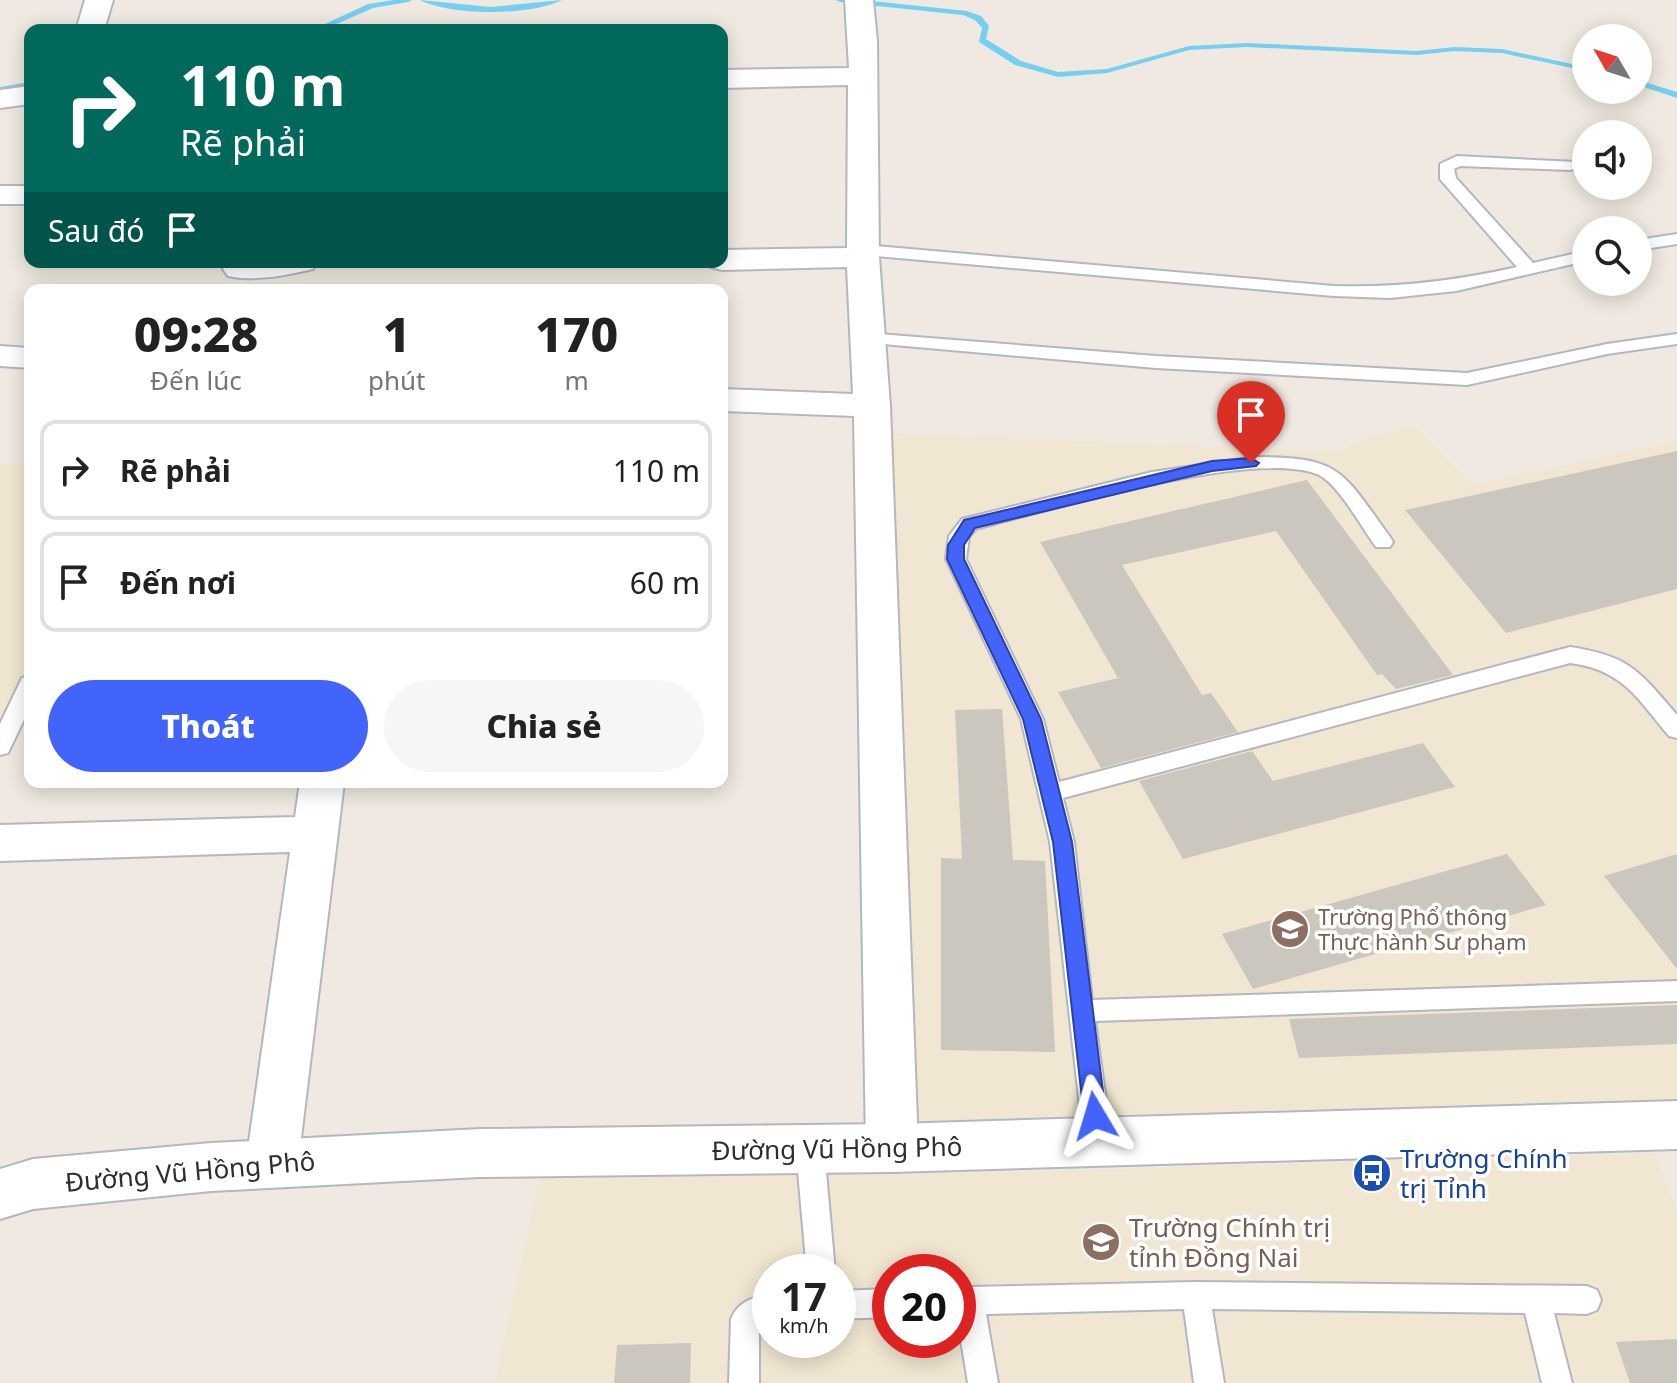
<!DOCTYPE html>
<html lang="vi">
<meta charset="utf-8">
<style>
:root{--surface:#fff;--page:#f6f6f6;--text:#222;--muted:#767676;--line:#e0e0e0;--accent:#4264fb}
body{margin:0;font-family:"Noto Sans",sans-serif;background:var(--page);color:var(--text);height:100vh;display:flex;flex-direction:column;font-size:30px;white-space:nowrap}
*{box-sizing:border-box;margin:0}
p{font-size:26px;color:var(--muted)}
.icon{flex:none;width:44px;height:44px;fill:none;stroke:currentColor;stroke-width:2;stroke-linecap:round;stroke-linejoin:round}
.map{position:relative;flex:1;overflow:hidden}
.panel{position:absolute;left:24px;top:284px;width:704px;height:504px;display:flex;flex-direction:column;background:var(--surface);border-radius:16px;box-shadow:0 4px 20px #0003}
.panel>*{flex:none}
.hud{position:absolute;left:24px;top:24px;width:704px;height:244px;border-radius:16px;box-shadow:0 4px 20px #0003;background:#00695c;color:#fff;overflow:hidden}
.needle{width:52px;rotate:309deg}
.tools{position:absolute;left:1572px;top:24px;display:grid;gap:16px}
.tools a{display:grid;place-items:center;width:80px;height:80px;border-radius:50%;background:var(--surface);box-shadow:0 4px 20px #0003;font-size:40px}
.speed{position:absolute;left:752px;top:1254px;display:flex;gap:16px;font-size:40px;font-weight:700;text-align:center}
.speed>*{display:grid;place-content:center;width:104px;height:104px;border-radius:50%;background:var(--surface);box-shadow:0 4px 20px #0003;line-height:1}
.speed small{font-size:20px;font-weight:400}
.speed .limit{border:12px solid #d22;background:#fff;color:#111}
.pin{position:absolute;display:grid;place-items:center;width:68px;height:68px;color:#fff;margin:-82px -34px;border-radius:50% 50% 50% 0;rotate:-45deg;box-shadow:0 0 8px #0007}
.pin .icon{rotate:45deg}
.me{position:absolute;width:88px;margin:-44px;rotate:353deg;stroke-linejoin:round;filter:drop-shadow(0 0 6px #0008)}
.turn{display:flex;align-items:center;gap:28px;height:168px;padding:0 24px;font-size:36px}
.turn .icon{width:104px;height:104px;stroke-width:2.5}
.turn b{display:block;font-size:56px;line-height:68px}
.then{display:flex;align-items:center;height:76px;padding:0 24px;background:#0003;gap:16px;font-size:30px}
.eta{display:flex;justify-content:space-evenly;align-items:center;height:136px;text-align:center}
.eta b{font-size:48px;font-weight:800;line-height:56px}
.primary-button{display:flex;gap:16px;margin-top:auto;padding:16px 24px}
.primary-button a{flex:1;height:92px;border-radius:48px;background:var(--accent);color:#fff;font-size:32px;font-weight:800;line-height:92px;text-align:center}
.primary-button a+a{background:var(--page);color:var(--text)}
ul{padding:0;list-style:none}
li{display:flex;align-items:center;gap:24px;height:100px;margin:0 16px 12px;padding:0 8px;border:4px solid var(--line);border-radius:16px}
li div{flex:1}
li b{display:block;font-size:30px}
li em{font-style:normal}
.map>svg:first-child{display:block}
.education{fill:#f0e6d1;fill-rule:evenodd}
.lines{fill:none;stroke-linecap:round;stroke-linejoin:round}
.stream{fill:#75cff0;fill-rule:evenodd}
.building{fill:#cbc7bf}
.lane-casing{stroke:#b4b7c1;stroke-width:4}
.street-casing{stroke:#b4b7c1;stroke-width:4}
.secondary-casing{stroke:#b4b7c1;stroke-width:4}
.lane{fill:#fff;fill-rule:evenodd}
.street{fill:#fff;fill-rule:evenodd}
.secondary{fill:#fff;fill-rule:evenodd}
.route{fill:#4264fb;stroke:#2b41a3;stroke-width:2}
.labels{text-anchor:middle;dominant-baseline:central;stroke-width:7;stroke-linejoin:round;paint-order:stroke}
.education-label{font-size:22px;fill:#785e54;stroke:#fff;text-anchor:start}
.near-street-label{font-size:26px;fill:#2e2e2e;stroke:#fff}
.near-transit-label{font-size:26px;fill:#164399;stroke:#fff;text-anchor:start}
.near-education-label{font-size:26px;fill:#785e54;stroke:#fff;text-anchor:start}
</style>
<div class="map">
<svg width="1677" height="1383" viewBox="0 0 1677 1383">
<rect width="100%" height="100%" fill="#efe9e1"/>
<path class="education" d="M 1417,427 L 1473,485 L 1677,441 L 1677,1099 L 910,1121 L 885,433 L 1338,452 L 1362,440 Z
M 0,464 L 30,464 L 30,668 L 0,730 Z
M 1655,1153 L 1677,1212 L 1677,1383 L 495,1383 L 539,1179 L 985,1173 ZM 770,1272 L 838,1272 L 838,1340 L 770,1340 ZM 890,1272 L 958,1272 L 958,1340 L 890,1340 Z"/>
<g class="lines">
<path class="stream" d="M 394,0 L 412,0 L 408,2 L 373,8 L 323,30 L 312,30 L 368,4 Z
M 420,0 L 491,7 L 562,0 C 531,16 451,16 420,0 Z
M 836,0 L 862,0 L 967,11 L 981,16 L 989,26 L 986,39 L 1021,61 L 1058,72 L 1107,69 L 1189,46 L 1246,43 L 1417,51 L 1454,47 L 1502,49 L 1586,67 L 1586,71 L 1502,53 L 1454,51 L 1417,55 L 1246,47 L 1189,50 L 1107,73 L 1058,77 L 1015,65 L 979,42 L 982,28 L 975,20 L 963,15 L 840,2 Z
M 1638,80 L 1677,92 L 1677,98 L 1638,85 Z
M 30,82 L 30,86 L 0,93 L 0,87 Z"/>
</g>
<path class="building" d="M 1677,451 L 1677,589 L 1506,633 L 1405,510 Z
M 1307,480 L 1453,675 L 1396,689 L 1382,674 L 1377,675 L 1276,531 L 1122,565 L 1202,695 L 1211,693 L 1238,732 L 1101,768 L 1058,692 L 1118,678 L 1040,542 Z
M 1002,709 L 1013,860 L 1045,861 L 1055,1052 L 941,1050 L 941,858 L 962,859 L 955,710 Z
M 1423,743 L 1455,787 L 1183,859 L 1139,781 L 1252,751 L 1273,781 Z
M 1507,854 L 1546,905 L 1253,989 L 1222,934 Z
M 1677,854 L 1677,969 L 1604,876 Z
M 1677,1005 L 1677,1044 L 1299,1058 L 1289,1019 Z
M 1677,1339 L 1677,1383 L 1630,1383 L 1616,1342 Z
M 691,1343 L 690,1383 L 614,1383 L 617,1345 Z"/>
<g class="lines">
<g class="lane-casing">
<path id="lane" d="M 1457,156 L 1576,162 L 1576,168 L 1570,170 L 1460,166 L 1454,169 L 1456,178 L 1533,263 L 1586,251 L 1586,261 L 1456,291 L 1390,298 L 1334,296 L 864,255 L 855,250 L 864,245 L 1334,286 C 1398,288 1455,281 1517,267 L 1440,179 L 1440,164 Z
M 1677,234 L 1677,244 L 1638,250 L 1638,240 Z
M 866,333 L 1156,356 L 1467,373 L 1607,344 L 1677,334 L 1677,344 L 1607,354 L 1467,385 L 1156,368 L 860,342 L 857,338 Z
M 1255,457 C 1342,457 1342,471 1390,537 L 1393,542 L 1390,547 L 1376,547 C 1362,528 1339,485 1319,475 C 1257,447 1046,511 976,529 L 969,537 L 966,559 L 1043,719 L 1059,782 L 1570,647 C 1630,656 1639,671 1677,715 L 1677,738 L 1669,736 C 1637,698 1623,670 1570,663 L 1063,798 L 1074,842 L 1092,1000 L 1677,981 L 1677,1001 L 1095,1021 L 1112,1143 L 1108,1151 L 1098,1155 L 1088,1151 L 1084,1143 L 1050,842 L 1021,719 L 946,559 L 949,536 L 962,519 L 1152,472 Z
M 30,676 L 30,707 L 8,753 L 0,755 L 0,724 L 22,678 Z
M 810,1137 L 820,1141 L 824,1149 L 835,1272 L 807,1272 L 796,1149 L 800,1141 Z
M 1196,1282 L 1587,1286 L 1597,1290 L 1601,1300 L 1597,1310 L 1587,1314 L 1554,1313 L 1572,1383 L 1542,1383 L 1525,1313 L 1212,1309 L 1224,1383 L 1194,1383 L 1184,1309 L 986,1314 L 998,1383 L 968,1383 L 958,1322 L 959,1291 L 969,1287 Z
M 890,1289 L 890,1317 L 838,1319 L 838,1291 Z
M 770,1295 L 770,1323 L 759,1326 L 759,1383 L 729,1383 L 731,1319 C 738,1302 752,1297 770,1295 Z"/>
</g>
<g class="street-casing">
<path id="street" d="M 85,0 L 113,0 L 104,30 L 76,30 Z
M 845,0 L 873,0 L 877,41 L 879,257 L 890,406 L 918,1148 L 910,1164 L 892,1171 L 874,1164 L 866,1148 L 854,416 L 722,411 L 722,389 L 853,394 L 847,267 L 722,270 L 710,267 L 707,262 L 722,262 L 722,250 L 847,248 L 848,85 L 722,88 L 722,70 L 849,68 Z
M 30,86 L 30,104 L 0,108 L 0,90 Z
M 0,186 L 30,186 L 30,204 L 0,204 Z
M 228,262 L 317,262 L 313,269 C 288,275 253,282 228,276 L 223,269 Z
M 0,346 L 30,348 L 30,368 L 0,366 Z
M 300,782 L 344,782 L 298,1163 L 290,1179 L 272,1186 L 254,1179 L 246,1163 L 290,852 L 0,861 L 0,825 L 295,817 Z"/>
</g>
<g class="secondary-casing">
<path id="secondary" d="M 1677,1101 L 1677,1149 L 892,1172 L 480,1177 L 211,1191 L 33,1209 L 0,1219 L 0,1169 L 33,1159 L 211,1143 L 480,1129 L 892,1124 Z"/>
</g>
<use href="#lane" class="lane"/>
<use href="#street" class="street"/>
<use href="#secondary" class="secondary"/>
</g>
<path class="route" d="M 1251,458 L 1259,463 L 1256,466 L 1212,471 L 975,528 L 964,545 L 964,559 L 1041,719 L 1072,842 L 1106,1116 L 1102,1123 L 1095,1126 L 1087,1123 L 1084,1116 L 1053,842 L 1023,719 L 947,559 L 948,545 L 964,520 L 1212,461 Z"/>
<defs>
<g id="school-disc" transform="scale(2)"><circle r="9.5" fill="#8d6e63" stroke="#fff"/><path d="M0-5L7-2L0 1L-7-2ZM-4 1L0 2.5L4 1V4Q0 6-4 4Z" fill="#fff"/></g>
<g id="bus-disc" transform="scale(2)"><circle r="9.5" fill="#1a4fb4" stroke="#fff"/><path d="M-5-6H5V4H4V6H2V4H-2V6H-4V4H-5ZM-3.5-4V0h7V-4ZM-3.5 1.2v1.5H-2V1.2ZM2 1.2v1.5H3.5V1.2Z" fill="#fff"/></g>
</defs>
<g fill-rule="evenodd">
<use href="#school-disc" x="1290" y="929"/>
<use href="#bus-disc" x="1372" y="1173"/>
<use href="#school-disc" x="1101" y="1242"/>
</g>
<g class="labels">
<g class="education-label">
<text x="1318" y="916">Trường Phổ thông<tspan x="1318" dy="25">Thực hành Sư phạm</tspan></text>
</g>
<g class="near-street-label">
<text transform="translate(837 1148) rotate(-1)">Đường Vũ Hồng Phô</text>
<text transform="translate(190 1171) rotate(-5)">Đường Vũ Hồng Phô</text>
</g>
<g class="near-transit-label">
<text x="1400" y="1158">Trường Chính<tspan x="1400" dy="30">trị Tỉnh</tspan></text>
</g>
<g class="near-education-label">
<text x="1129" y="1227">Trường Chính trị<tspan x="1129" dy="30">tỉnh Đồng Nai</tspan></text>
</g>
</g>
</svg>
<div class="tools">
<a><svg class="needle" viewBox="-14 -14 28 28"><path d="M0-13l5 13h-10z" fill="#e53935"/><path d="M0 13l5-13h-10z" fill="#767676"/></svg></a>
<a><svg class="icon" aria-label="sound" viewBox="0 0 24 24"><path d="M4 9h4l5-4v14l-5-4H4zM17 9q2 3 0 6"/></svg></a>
<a><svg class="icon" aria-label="search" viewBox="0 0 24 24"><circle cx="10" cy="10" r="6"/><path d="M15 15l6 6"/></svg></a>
</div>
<div class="speed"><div>17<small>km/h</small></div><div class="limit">20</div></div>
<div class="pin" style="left:1251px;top:463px;background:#d93025"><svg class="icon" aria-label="arrive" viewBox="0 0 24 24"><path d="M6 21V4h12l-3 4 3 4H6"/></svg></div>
<svg class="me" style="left:1095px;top:1116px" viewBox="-20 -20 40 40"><path d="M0-17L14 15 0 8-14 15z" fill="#4264fb" stroke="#fff" stroke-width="4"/></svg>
<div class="hud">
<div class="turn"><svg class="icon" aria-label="right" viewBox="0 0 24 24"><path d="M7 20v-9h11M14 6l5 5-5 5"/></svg><div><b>110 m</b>Rẽ phải</div></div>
<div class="then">Sau đó<svg class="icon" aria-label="arrive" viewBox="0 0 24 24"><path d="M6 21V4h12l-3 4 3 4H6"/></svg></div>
</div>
<section class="panel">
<div class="eta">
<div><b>09:28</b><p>Đến lúc</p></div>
<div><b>1</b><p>phút</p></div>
<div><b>170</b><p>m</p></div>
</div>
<ul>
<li><svg class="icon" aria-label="right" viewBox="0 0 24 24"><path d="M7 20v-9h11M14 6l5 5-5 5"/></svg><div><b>Rẽ phải</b></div><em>110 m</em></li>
<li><svg class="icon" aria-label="arrive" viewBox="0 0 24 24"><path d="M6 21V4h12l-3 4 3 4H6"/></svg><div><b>Đến nơi</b></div><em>60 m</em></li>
</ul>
<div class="primary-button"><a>Thoát</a><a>Chia sẻ</a></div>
</section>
</div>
